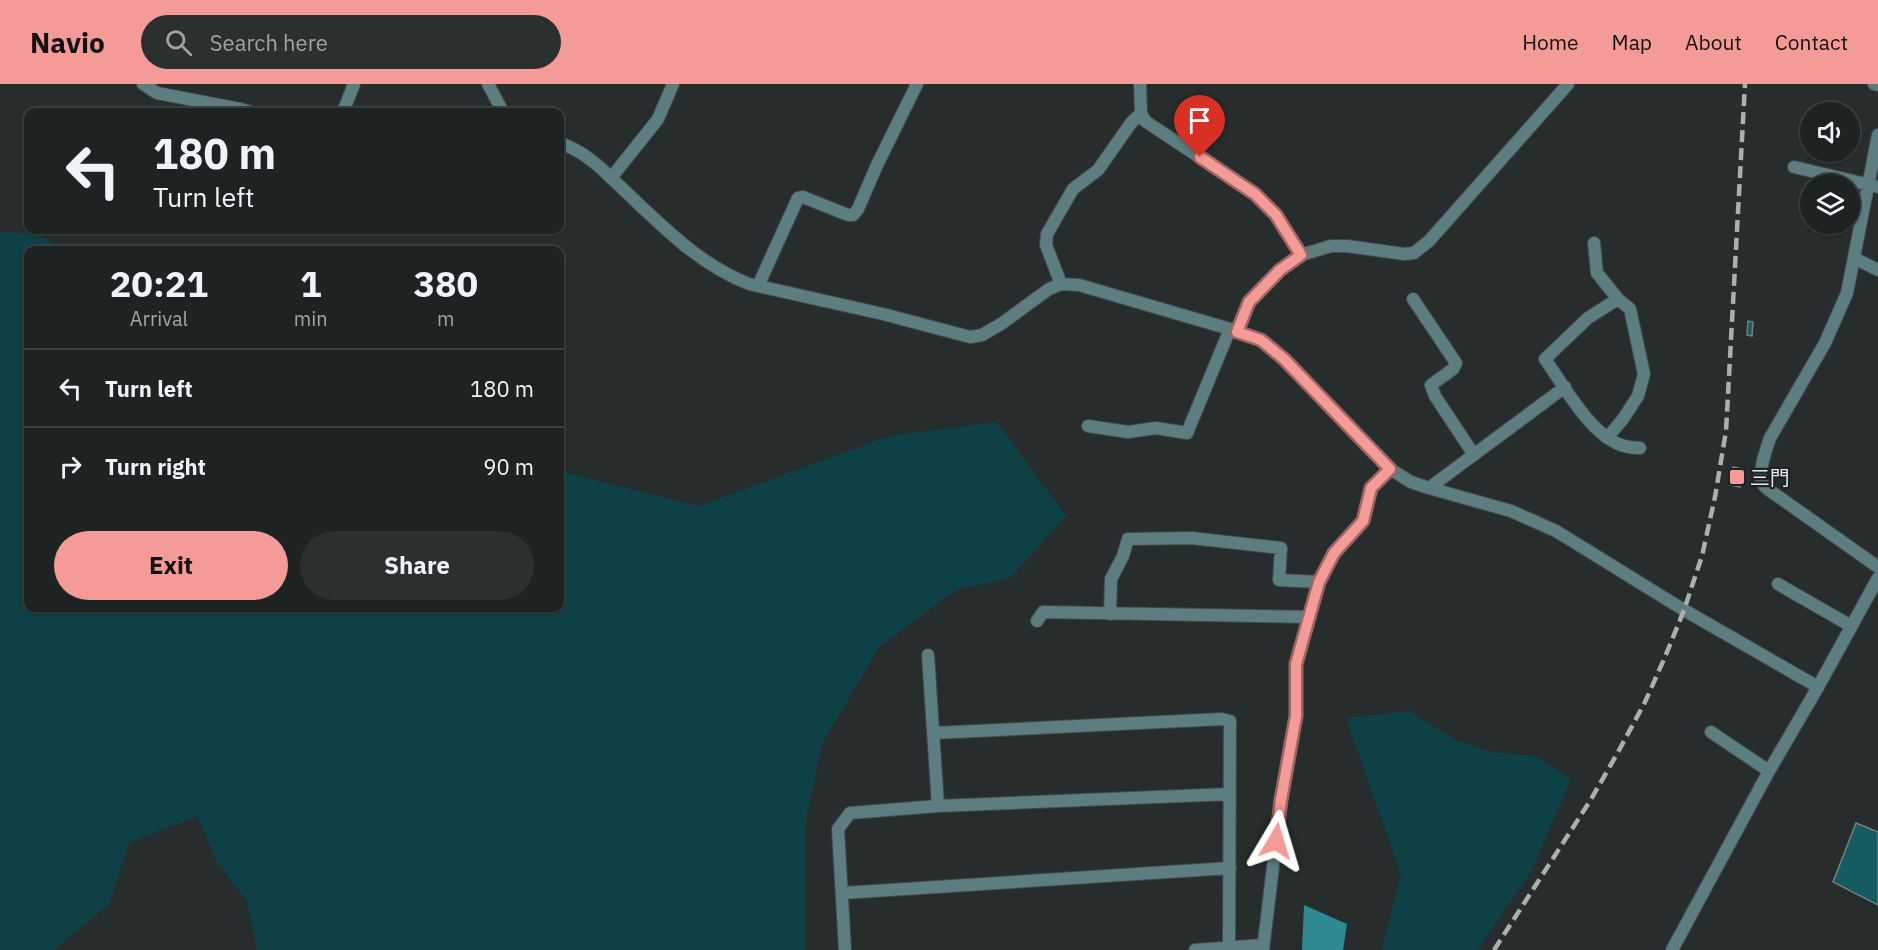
<!DOCTYPE html>
<meta charset="utf-8">
<style>
:root{--surface:#1d2222;--page:#2a2f2f;--text:#f1f3f6;--muted:#a0a4a5;--line:#3b3f40;--accent:#f59b97}
body{margin:0;font-family:"IBM Plex Sans","Noto Sans JP",sans-serif;background:var(--page);color:var(--text);height:100vh;display:flex;flex-direction:column;font-size:22px;white-space:nowrap}
*{box-sizing:border-box;margin:0}
p{font-size:20px;color:var(--muted)}
.icon{flex:none;width:33px;height:33px;fill:none;stroke:currentColor;stroke-width:2;stroke-linecap:round;stroke-linejoin:round}
.map{position:relative;flex:1;overflow:hidden}
.details{position:absolute;left:24px;top:162px;width:540px;height:366px;display:flex;flex-direction:column;background:var(--surface);border-radius:12px;box-shadow:0 2px 4px #0004,0 0 0 2px var(--line)}
.details>*{flex:none}
.banner{position:absolute;left:24px;top:24px;width:540px;height:126px;border-radius:12px;box-shadow:0 2px 4px #0004,0 0 0 2px var(--line);background:#1d2222;color:var(--text);overflow:hidden}
.tools{position:absolute;left:1800px;top:18px;display:grid;gap:12px}
.tools a{display:grid;place-items:center;width:60px;height:60px;border-radius:50%;background:var(--surface);box-shadow:0 2px 4px #0004,0 0 0 2px var(--line);font-size:30px}
.pin{position:absolute;display:grid;place-items:center;width:51px;height:51px;color:#fff;margin:-62px -26px;border-radius:50% 50% 50% 0;rotate:-45deg;box-shadow:0 0 6px #0007}
.pin .icon{rotate:45deg}
.me{position:absolute;width:66px;margin:-33px;rotate:7deg;stroke-linejoin:round;filter:drop-shadow(0 0 4px #0008)}
.turn{display:flex;align-items:center;gap:21px;height:126px;padding:0 30px;font-size:27px}
.turn .icon{width:78px;height:78px;stroke-width:2.5}
.turn b{display:block;font-size:42px;line-height:51px}
.eta{display:flex;justify-content:space-evenly;align-items:center;height:102px;text-align:center}
.eta b{font-size:36px;font-weight:700;line-height:42px}
.primary-button{display:flex;gap:12px;margin-top:auto;padding:12px 30px}
.primary-button a{flex:1;height:69px;border-radius:36px;background:var(--accent);color:#111;font-size:24px;font-weight:700;line-height:69px;text-align:center}
.primary-button a+a{background:var(--page);color:var(--text)}
ul{padding:0;list-style:none}
li{display:flex;align-items:center;gap:18px;height:78px;padding:0 30px;border-top:2px solid var(--line)}
li div{flex:1}
li b{display:block;font-size:22px}
li em{font-style:normal}
header{display:flex;align-items:center;gap:36px;box-sizing:border-box;height:84px;padding:0 30px;background:var(--accent);color:#111}
header strong{font-size:28px}
nav{display:flex;gap:33px;margin-inline-start:auto;font-size:21px}
.search{width:420px;height:54px;background:var(--page);display:flex;align-items:center;gap:15px;box-sizing:border-box;padding:0 21px;border-radius:33px;color:var(--muted);font-size:22px}
.map>svg:first-child{display:block}
.green{fill:#0e4145}
.water{fill:#2e8991}
.building{fill:#145c62;stroke:#777e7e;stroke-width:1.5}
.lines{fill:none;stroke-linecap:round;stroke-linejoin:round}
.minor-casing{stroke:#454b4b;stroke-width:14}
.tertiary-casing{stroke:#454b4b;stroke-width:14}
.minor{stroke:#5d7e81;stroke-width:12}
.tertiary{stroke:#5d7e81;stroke-width:12}
.rail{stroke:#aaafb0;stroke-width:4.5;stroke-dasharray:12 6;stroke-linecap:butt}
.route-casing{stroke:#9f6562;stroke-width:15}
.route{stroke:#f59b97;stroke-width:10}
.poi-dot{fill:#f59b97;stroke:#1d2324;stroke-width:2}
.labels{text-anchor:middle;dominant-baseline:central;stroke-width:4.5;stroke-linejoin:round;paint-order:stroke}
.poi-label{font-size:20px;fill:#e4e8e9;stroke:#1d2324;text-anchor:start}
</style>
<header>
<strong>Navio</strong>
<div class="search"><svg class="icon" aria-label="search" viewBox="0 0 24 24"><circle cx="10" cy="10" r="6"/><path d="M15 15l6 6"/></svg>Search here</div>
<nav><a>Home</a><a>Map</a><a>About</a><a>Contact</a></nav>
</header>
<div class="map">
<svg width="1878" height="866" viewBox="0 0 1878 866">
<rect width="100%" height="100%" fill="#272d2d"/>
<path class="green" d="M 0,148 L 37,150 L 66,166 L 28,166 L 28,524 L 560,524 L 560,387 L 699,422 L 889,352 L 997,338 L 1066,432 L 1010,494 L 956,506 L 879,563 L 822,660 L 806,737 L 806,866 L 257,866 L 247,817 L 218,780 L 197,732 L 129,759 L 109,820 L 54,866 L 0,866 Z
M 1410,627 L 1455,656 L 1492,668 L 1535,672 L 1571,695 L 1531,788 L 1478,866 L 1382,866 L 1401,790 L 1346,634 Z"/>
<path class="water" d="M 1304,821 L 1347,840 L 1343,866 L 1302,866 Z"/>
<path class="building" d="M 1748,237 L 1753,238 L 1752,252 L 1747,251 Z
M 1733,383 L 1743,385 L 1740,403 L 1730,401 Z
M 1856,739 L 1878,748 L 1878,821 L 1833,798 Z"/>
<g class="lines">
<g class="minor-casing">
<path id="minor" d="M 143,0 L 157,9 L 240,25 L 251,28
M 1140,0 L 1141,29 L 1145,37 L 1255,110 L 1276,131 L 1301,171
M 1874,0 L 1878,1
M 343,28 L 354,0
M 1878,51 L 1847,209 L 1825,259 L 1770,354 C 1767,363 1757,391 1762,399 C 1763,401 1768,405 1769,406 L 1878,483
M 1794,83 L 1878,103
M 611,94 L 658,35 L 673,0
M 1594,159 L 1597,189 L 1618,215 L 1630,225 L 1644,290 L 1638,312 L 1623,335 L 1607,354
M 1854,174 L 1878,186
M 1061,200 L 1046,161 L 1047,150 L 1073,105 L 1098,86 L 1131,39 L 1141,29
M 758,202 L 798,114 L 803,113 L 848,131 L 853,131 L 858,125 L 877,81 L 917,0
M 1413,215 L 1456,279 L 1453,285 L 1431,301 L 1435,312 L 1474,371
M 1618,215 L 1588,234 L 1545,275 C 1564,302 1590,350 1621,361 C 1627,363 1634,364 1640,364
M 1237,247 L 1249,218 L 1280,186 L 1301,171 L 1331,162 L 1347,162 L 1404,170 L 1414,169 L 1429,157 L 1568,0
M 1088,342 L 1128,348 L 1156,344 L 1187,349 L 1230,245
M 1429,404 L 1565,303
M 1778,500 L 1851,542
M 1110,530 L 1111,495 L 1123,472 L 1128,455 L 1191,454 L 1281,464 L 1279,496 L 1319,498
M 1037,537 L 1043,528 L 1310,533
M 928,571 L 938,722
M 1711,648 L 1769,687
M 934,649 L 1222,635 L 1230,637 L 1229,864
M 843,809 L 1230,784
M 845,866 L 838,745 L 850,729 L 938,722 L 1230,710
M 1195,866 L 1263,861
M 1263,866 L 1281,716 L 1296,632 L 1296,580 L 1319,498 L 1334,469 L 1363,437 L 1371,404 L 1390,385
M 1672,866 L 1769,687 L 1818,603 L 1878,494"/>
</g>
<g class="tertiary-casing">
<path id="tertiary" d="M 488,0 L 503,28
M 560,59 C 588,69 604,87 625,107 C 663,143 700,181 749,200 L 883,230 L 970,253 L 982,251 L 1001,240 L 1049,205 L 1061,200 L 1079,201 L 1237,247 L 1261,256 L 1284,275 L 1390,385 L 1411,398 L 1429,404 L 1511,427 L 1556,447 L 1684,526 L 1818,603"/>
</g>
<use href="#minor" class="minor"/>
<use href="#tertiary" class="tertiary"/>
<path class="rail" d="M 1494,866 L 1590,717 L 1617,670 L 1645,618 L 1665,573 L 1684,526 L 1702,472 L 1715,413 L 1726,347 L 1745,0"/>
</g>
<g class="lines">
<g class="route-casing">
<path id="route" d="M 1200,73 L 1255,110 L 1276,131 L 1301,171 L 1280,186 L 1249,218 L 1237,248 L 1261,256 L 1284,275 L 1390,385 L 1371,404 L 1363,437 L 1334,469 L 1319,498 L 1296,580 L 1296,632 L 1281,716 L 1276,757"/>
</g>
<use href="#route" class="route"/>
</g>
<rect class="poi-dot" x="1729" y="385" width="16" height="16" rx="3"/>
<g class="labels">
<g class="poi-label">
<text x="1750" y="393">三門</text>
</g>
</g>
</svg>
<div class="tools">
<a><svg class="icon" aria-label="sound" viewBox="0 0 24 24"><path d="M4 9h4l5-4v14l-5-4H4zM17 9q2 3 0 6"/></svg></a>
<a><svg class="icon" aria-label="layers" viewBox="0 0 24 24"><path d="M12 4l9 5-9 5-9-5zM3 14l9 5 9-5"/></svg></a>
</div>
<div class="pin" style="left:1200px;top:73px;background:#d93025"><svg class="icon" aria-label="arrive" viewBox="0 0 24 24"><path d="M6 21V4h12l-3 4 3 4H6"/></svg></div>
<svg class="me" style="left:1276px;top:757px" viewBox="-20 -20 40 40"><path d="M0-17L14 15 0 8-14 15z" fill="#f59b97" stroke="#fff" stroke-width="4"/></svg>
<div class="banner">
<div class="turn"><svg class="icon" aria-label="left" viewBox="0 0 24 24"><path d="M17 20v-9H6M10 6l-5 5 5 5"/></svg><div><b>180 m</b>Turn left</div></div>
</div>
<section class="details">
<div class="eta">
<div><b>20:21</b><p>Arrival</p></div>
<div><b>1</b><p>min</p></div>
<div><b>380</b><p>m</p></div>
</div>
<ul>
<li><svg class="icon" aria-label="left" viewBox="0 0 24 24"><path d="M17 20v-9H6M10 6l-5 5 5 5"/></svg><div><b>Turn left</b></div><em>180 m</em></li>
<li><svg class="icon" aria-label="right" viewBox="0 0 24 24"><path d="M7 20v-9h11M14 6l5 5-5 5"/></svg><div><b>Turn right</b></div><em>90 m</em></li>
</ul>
<div class="primary-button"><a>Exit</a><a>Share</a></div>
</section>
</div>
